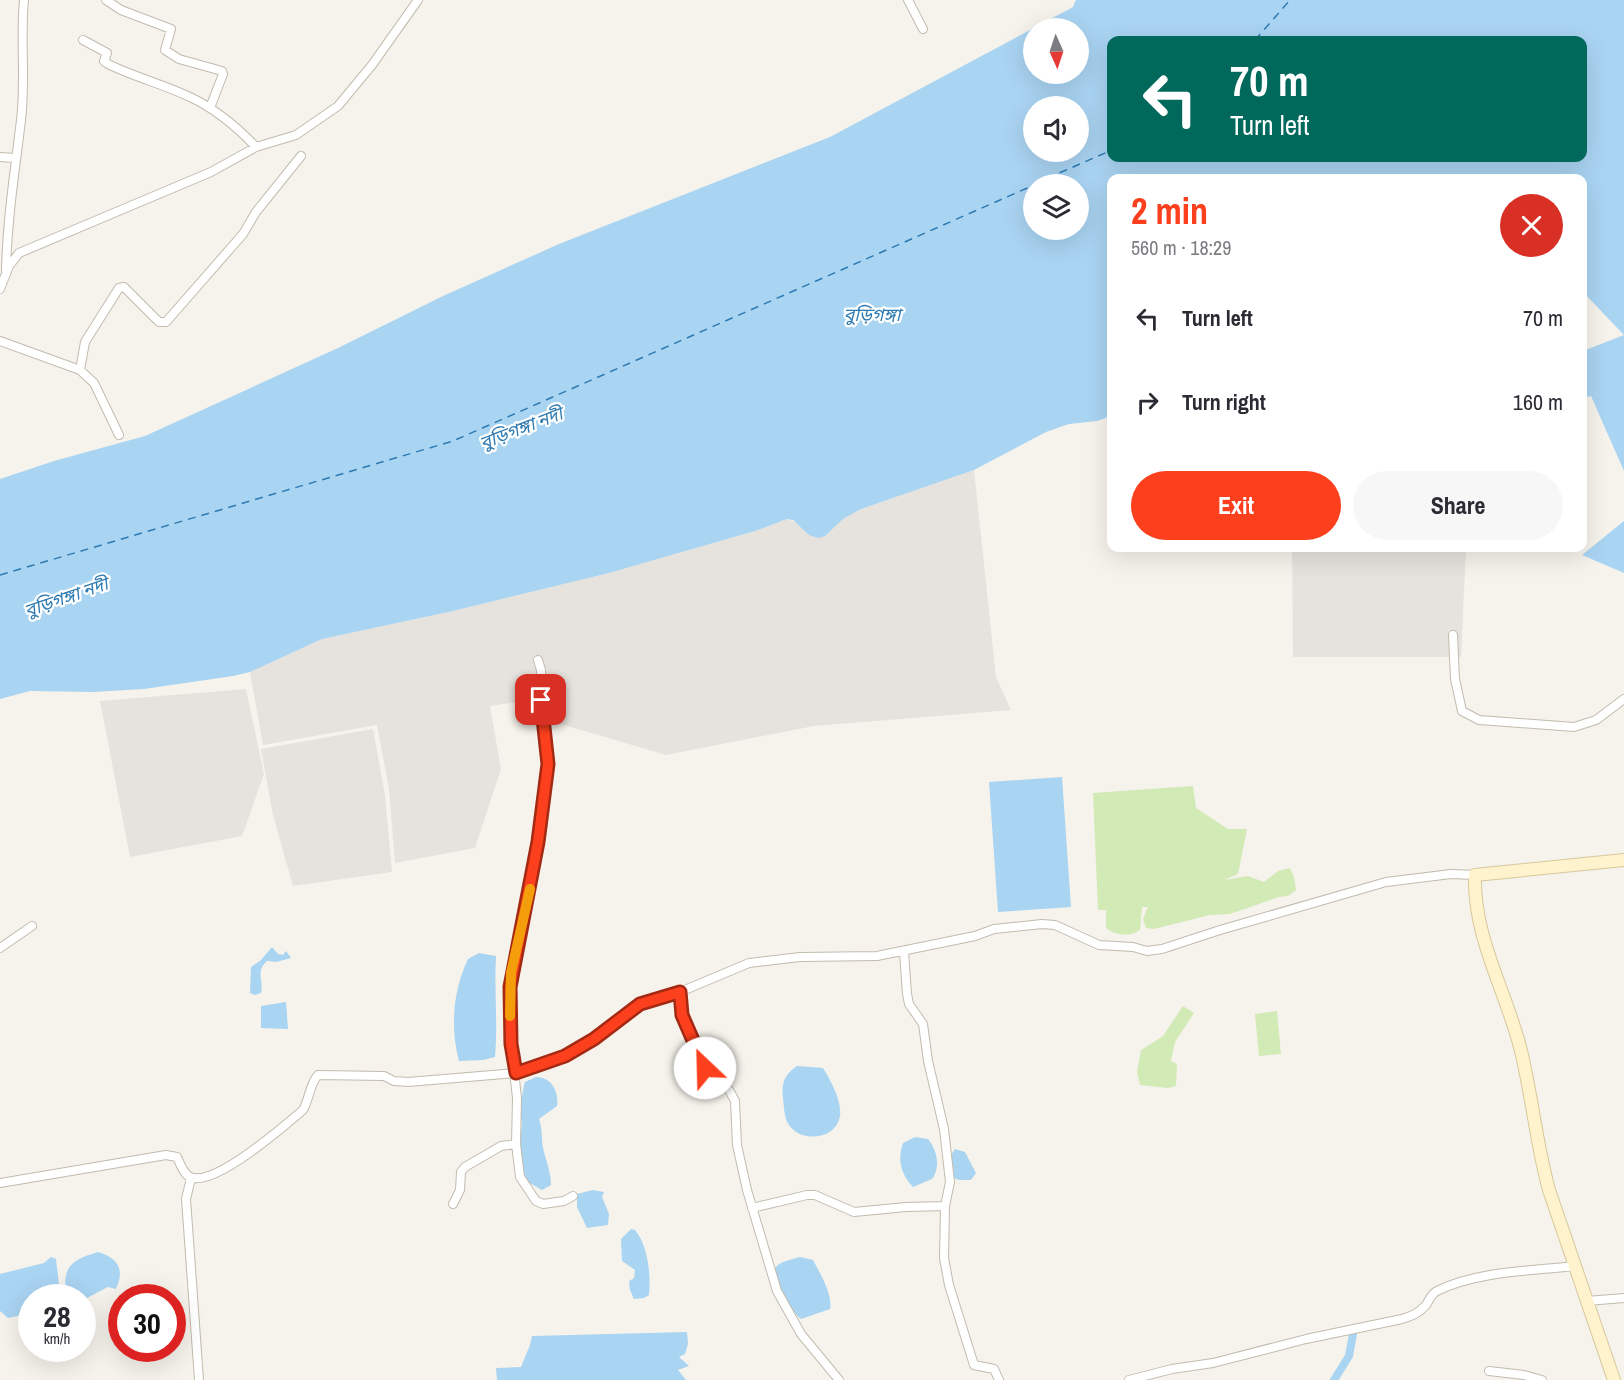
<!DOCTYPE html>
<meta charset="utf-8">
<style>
:root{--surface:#fff;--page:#f7f7f7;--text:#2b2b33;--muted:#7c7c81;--accent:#fc3f1d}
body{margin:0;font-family:"Archivo Narrow","Noto Sans Bengali",sans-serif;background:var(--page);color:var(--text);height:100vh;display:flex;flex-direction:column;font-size:22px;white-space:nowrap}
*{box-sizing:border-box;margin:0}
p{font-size:20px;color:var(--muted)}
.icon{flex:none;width:33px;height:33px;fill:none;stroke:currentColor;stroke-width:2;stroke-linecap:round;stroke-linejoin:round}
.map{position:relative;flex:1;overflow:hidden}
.sheet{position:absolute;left:1107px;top:174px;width:480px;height:378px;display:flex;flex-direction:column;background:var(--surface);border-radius:12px;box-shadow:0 6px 24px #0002}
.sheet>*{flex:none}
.top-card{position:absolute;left:1107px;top:36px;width:480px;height:126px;border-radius:12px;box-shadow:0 6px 24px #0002;background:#00695c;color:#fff;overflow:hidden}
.needle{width:39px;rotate:177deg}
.controls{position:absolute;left:1023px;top:18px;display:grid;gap:12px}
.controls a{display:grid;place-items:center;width:66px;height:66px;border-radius:50%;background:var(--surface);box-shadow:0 6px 24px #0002;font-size:30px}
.speed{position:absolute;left:18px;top:1284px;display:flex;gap:12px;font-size:30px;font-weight:700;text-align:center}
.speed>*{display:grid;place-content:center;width:78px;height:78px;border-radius:50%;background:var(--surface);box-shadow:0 6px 24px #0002;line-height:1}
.speed small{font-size:15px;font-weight:400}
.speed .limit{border:9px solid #d22;background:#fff;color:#111}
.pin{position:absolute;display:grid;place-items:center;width:51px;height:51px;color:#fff;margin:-26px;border-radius:12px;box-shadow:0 3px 9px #0006}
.me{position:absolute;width:66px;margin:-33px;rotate:336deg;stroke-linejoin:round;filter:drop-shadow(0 0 4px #0008)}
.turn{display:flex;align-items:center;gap:21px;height:126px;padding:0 24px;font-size:27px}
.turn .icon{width:78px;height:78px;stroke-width:2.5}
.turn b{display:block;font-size:42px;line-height:51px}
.round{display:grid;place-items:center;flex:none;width:63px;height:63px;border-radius:32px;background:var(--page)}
.overview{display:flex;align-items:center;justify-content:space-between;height:102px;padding:0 24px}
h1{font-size:36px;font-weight:700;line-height:45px;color:var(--accent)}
.cta{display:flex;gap:12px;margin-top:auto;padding:12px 24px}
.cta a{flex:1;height:69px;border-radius:36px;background:var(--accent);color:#fff;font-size:24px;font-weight:700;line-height:69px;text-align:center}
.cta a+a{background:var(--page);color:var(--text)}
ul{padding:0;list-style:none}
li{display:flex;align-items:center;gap:18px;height:84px;padding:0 24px}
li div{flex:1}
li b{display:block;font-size:22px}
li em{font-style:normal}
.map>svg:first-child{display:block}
.industrial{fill:#e6e2dd}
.green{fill:#d2eab5}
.water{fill:#a9d4f2;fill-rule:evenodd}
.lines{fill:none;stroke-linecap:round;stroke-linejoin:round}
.canal{stroke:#a9d4f2;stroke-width:8}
.ferry{stroke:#2e7ab2;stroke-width:1.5;stroke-dasharray:8 6;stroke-linecap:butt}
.street-casing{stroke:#c2bbae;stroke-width:10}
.secondary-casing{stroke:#d6c79b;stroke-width:14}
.street{stroke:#fff;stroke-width:8}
.secondary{stroke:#fff3cd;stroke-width:12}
.route-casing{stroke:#a42913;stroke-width:15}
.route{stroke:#fc3f1d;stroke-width:10}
.slow{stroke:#f59e0b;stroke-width:10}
.labels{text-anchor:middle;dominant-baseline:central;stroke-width:4.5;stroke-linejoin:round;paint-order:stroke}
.water-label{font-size:18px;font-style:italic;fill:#2e7ab2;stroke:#fff}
</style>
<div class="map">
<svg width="1624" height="1380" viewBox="0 0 1624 1380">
<rect width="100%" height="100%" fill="#f6f3ec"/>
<path class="industrial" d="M 974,470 L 996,677 L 1011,710 L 814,726 L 666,755 L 547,720 L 543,775 L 533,671 L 524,701 L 490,706 L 501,769 L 475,848 L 395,863 L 389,789 L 377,725 L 263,745 L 250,672 L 322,639 L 453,611 L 609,573 L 755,531 L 787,519 L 825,536 L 843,519 L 861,509 Z
M 1292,548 L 1466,548 L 1461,657 L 1293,657 Z
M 246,689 L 264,774 L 242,836 L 130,857 L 100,701 Z
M 373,729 L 385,795 L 392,872 L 293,886 L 273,815 L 261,749 Z"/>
<path class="green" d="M 1193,786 L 1196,808 L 1228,829 L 1247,829 L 1238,874 L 1224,880 L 1248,876 L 1264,882 L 1278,871 L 1290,868 L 1294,877 L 1296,890 L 1288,896 L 1279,897 L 1230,914 L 1210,915 L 1154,929 L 1146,928 L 1143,919 L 1148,907 L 1142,907 L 1140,930 C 1130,937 1116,936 1106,928 L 1106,910 L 1098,910 L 1093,793 Z
M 1183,1006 L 1194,1013 L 1175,1042 L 1171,1061 L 1177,1064 L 1176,1086 L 1168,1088 L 1140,1085 L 1137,1072 L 1141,1050 L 1163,1036 Z
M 1277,1011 L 1281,1054 L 1259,1056 L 1255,1014 Z"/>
<path class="water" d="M 1076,0 L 1624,0 L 1624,335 L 1583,292 L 1582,178 L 1112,178 L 1111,416 L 1097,421 L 1069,424 L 1046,432 L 974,470 L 861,509 L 843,519 L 825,536 L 818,538 L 809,535 L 793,520 L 787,519 L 755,531 L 609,573 L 453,611 L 322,639 L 250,672 L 233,676 L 144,689 L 93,692 L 30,691 L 0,699 L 0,479 L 54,461 L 145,436 L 338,348 L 443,296 L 559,244 L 830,137 L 1073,7 ZM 1034,28 L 1078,28 L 1078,74 L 1034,74 ZM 1112,40 L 1582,40 L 1582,158 L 1112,158 ZM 1034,106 L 1078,106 L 1078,152 L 1034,152 ZM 1034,184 L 1078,184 L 1078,230 L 1034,230 Z
M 1624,335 L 1624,471 L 1591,396 L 1582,398 L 1583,351 Z
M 1624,521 L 1624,573 L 1582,555 Z
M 1062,777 L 1071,907 L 998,912 L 989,782 Z
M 272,947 L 278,954 L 283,955 L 286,951 L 291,958 L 276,962 L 267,961 C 255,972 264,980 261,993 L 255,995 L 250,993 L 251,967 L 261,960 Z
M 479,953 L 496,956 C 494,990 498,1023 495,1057 L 483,1060 L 459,1061 C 450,1027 453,991 468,959 Z
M 286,1002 L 288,1029 L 261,1028 L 261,1006 Z
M 797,1066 L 823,1068 C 831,1081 842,1101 840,1116 C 836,1140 801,1143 789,1125 C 784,1118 784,1106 783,1098 C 781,1083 785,1074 797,1066 Z
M 536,1077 C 552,1077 559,1092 557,1106 L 539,1119 C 543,1130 541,1141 544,1152 C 547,1164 551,1173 551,1185 L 542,1190 L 526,1181 L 519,1152 L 522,1124 L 520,1108 L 524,1085 L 525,1082 Z
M 915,1137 L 928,1139 C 937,1150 941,1167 932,1179 L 913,1187 C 901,1174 897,1160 903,1143 Z
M 955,1149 L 965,1152 L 976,1173 L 971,1180 L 959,1180 L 949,1176 L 951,1155 Z
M 593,1190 L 604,1192 L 602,1197 L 609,1214 L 608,1225 L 587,1228 L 577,1207 L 577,1194 Z
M 631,1229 L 635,1230 C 648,1245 651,1275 649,1295 L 644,1298 L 634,1299 L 630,1290 L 629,1281 L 634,1278 L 635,1270 L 622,1261 L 621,1239 Z
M 98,1252 C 118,1258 125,1269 116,1289 L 108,1287 L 83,1300 L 82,1298 L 67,1297 C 61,1267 71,1260 98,1252 Z
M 51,1257 L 56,1259 L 59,1284 L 54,1297 L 32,1298 L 31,1313 L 8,1318 L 0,1311 L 0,1274 L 44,1263 Z
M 800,1257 L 813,1260 C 820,1273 833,1295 830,1309 L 801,1319 C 792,1311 764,1278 777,1266 C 782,1261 793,1259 800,1257 Z
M 687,1332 L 688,1344 L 685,1354 L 679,1357 L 689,1366 L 678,1370 L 686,1380 L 497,1380 L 496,1368 L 521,1367 L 530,1345 L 532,1336 Z"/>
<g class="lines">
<path class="canal" d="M 1334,1380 L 1349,1356 L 1353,1334"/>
<path class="ferry" d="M 1255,40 L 1290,0
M 1034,184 L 1112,150
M 0,575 L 453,441 L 1034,185"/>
<g class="street-casing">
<path id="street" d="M 106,0 L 121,10 L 171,29 L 165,50 L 179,59 L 222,71 L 223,74 L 210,108
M 908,0 L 923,29
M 83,40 L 107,53 L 104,61 L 108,64 C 134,77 163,84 190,97 C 216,109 237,127 256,147
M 0,157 L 15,158
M 6,271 C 7,220 15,171 21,120 C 26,80 20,40 24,0
M 0,289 L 9,266 L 19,253 L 211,172 L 256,147 L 296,135 L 338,106 L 372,65 L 418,0
M 0,341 L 80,370 L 94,383 L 119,435
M 80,370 L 85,342 L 119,288 L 124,287 L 159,322 L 166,322 L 243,234 L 256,212 L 301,156
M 1453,635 L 1455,679 L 1462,711 L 1479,720 L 1574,727 L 1596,720 L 1624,699
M 538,660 L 541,670 L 542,721 L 548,764 L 538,842 L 511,973 L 511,1044 L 517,1098 L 516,1144 L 520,1177 L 536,1201 L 543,1204 L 564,1201 L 573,1196
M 0,948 L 32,926
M 680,992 L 682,1015 L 700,1060 L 711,1075 L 729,1090 L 735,1101 L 737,1145 L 747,1190 L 777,1291 L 801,1334 L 839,1380
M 191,1178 L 186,1199 L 199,1380
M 0,1183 L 166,1155 L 177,1157 C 180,1163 184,1177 193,1178 C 219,1183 283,1127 303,1110 C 309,1100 310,1083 318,1075 L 384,1076 L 394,1081 L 408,1082 L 516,1073 L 555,1061 L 594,1039 L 640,1004 L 680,992 L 749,963 L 800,957 L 877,956 L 975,936 L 994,929 L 1042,924 L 1055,925 L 1099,945 L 1133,947 L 1147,951 L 1162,949 L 1220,930 L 1386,882 L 1451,874 L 1475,875
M 453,1204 L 460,1190 L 461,1172 L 465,1167 L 501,1146 L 516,1144
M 945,1206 L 944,1258 L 949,1285 L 974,1365 L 994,1369 L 999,1380
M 752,1208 L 807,1195 L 815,1195 L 854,1212 L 906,1207 L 945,1206 L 950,1182 L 944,1129 L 928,1061 L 923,1024 L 909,1004 L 907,994 L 904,952
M 1587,1301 L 1624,1298
M 1489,1371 L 1524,1375 L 1542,1380
M 1129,1380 L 1172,1369 L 1213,1363 L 1306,1339 L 1402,1319 C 1412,1316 1419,1313 1426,1305 C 1430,1299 1431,1294 1437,1291 C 1477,1271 1532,1271 1575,1266"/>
</g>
<g class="secondary-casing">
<path id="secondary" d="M 1614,1380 L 1549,1190 C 1536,1143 1532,1094 1520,1047 C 1505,989 1473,936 1475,875 L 1624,860"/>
</g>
<use href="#street" class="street"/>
<use href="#secondary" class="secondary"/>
</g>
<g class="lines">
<g class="route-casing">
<path id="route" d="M 541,700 L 548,764 L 538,842 L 510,987 L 511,1044 L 516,1073 L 565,1056 L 594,1039 L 640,1004 L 680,992 L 682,1015 L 705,1068"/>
</g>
<use href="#route" class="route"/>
<path class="slow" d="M 510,1016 L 511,973 L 530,889"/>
</g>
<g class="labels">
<g class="water-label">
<text x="872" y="314">বুড়িগঙ্গা</text>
<text transform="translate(521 428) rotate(-21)">বুড়িগঙ্গা নদী</text>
<text transform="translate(66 597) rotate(-19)">বুড়িগঙ্গা নদী</text>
</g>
</g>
</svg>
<div class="controls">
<a><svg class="needle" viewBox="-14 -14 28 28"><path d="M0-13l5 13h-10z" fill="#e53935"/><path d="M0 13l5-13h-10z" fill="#7c7c81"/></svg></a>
<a><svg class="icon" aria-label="sound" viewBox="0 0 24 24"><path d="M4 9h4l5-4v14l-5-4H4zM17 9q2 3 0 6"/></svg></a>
<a><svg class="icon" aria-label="layers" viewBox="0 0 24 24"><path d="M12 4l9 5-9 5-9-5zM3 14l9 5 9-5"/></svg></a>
</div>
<div class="speed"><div>28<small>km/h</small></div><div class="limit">30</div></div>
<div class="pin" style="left:541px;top:700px;background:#d93025"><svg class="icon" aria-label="arrive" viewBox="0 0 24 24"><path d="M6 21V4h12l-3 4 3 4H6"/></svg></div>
<svg class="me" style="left:705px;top:1068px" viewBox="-20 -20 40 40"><circle r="19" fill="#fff"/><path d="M0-13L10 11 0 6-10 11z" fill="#fc3f1d"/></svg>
<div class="top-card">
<div class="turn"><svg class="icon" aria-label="left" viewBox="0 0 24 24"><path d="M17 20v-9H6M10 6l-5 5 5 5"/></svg><div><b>70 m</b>Turn left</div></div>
</div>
<section class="sheet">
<div class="overview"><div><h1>2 min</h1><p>560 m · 18:29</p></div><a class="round" style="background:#d93025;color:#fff"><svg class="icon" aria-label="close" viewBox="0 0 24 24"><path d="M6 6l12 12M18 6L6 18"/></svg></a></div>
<ul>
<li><svg class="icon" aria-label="left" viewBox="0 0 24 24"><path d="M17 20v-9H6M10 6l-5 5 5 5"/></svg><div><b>Turn left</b></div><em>70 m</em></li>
<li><svg class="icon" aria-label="right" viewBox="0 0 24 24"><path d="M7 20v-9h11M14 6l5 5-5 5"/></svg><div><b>Turn right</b></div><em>160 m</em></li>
</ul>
<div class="cta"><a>Exit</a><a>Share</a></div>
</section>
</div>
